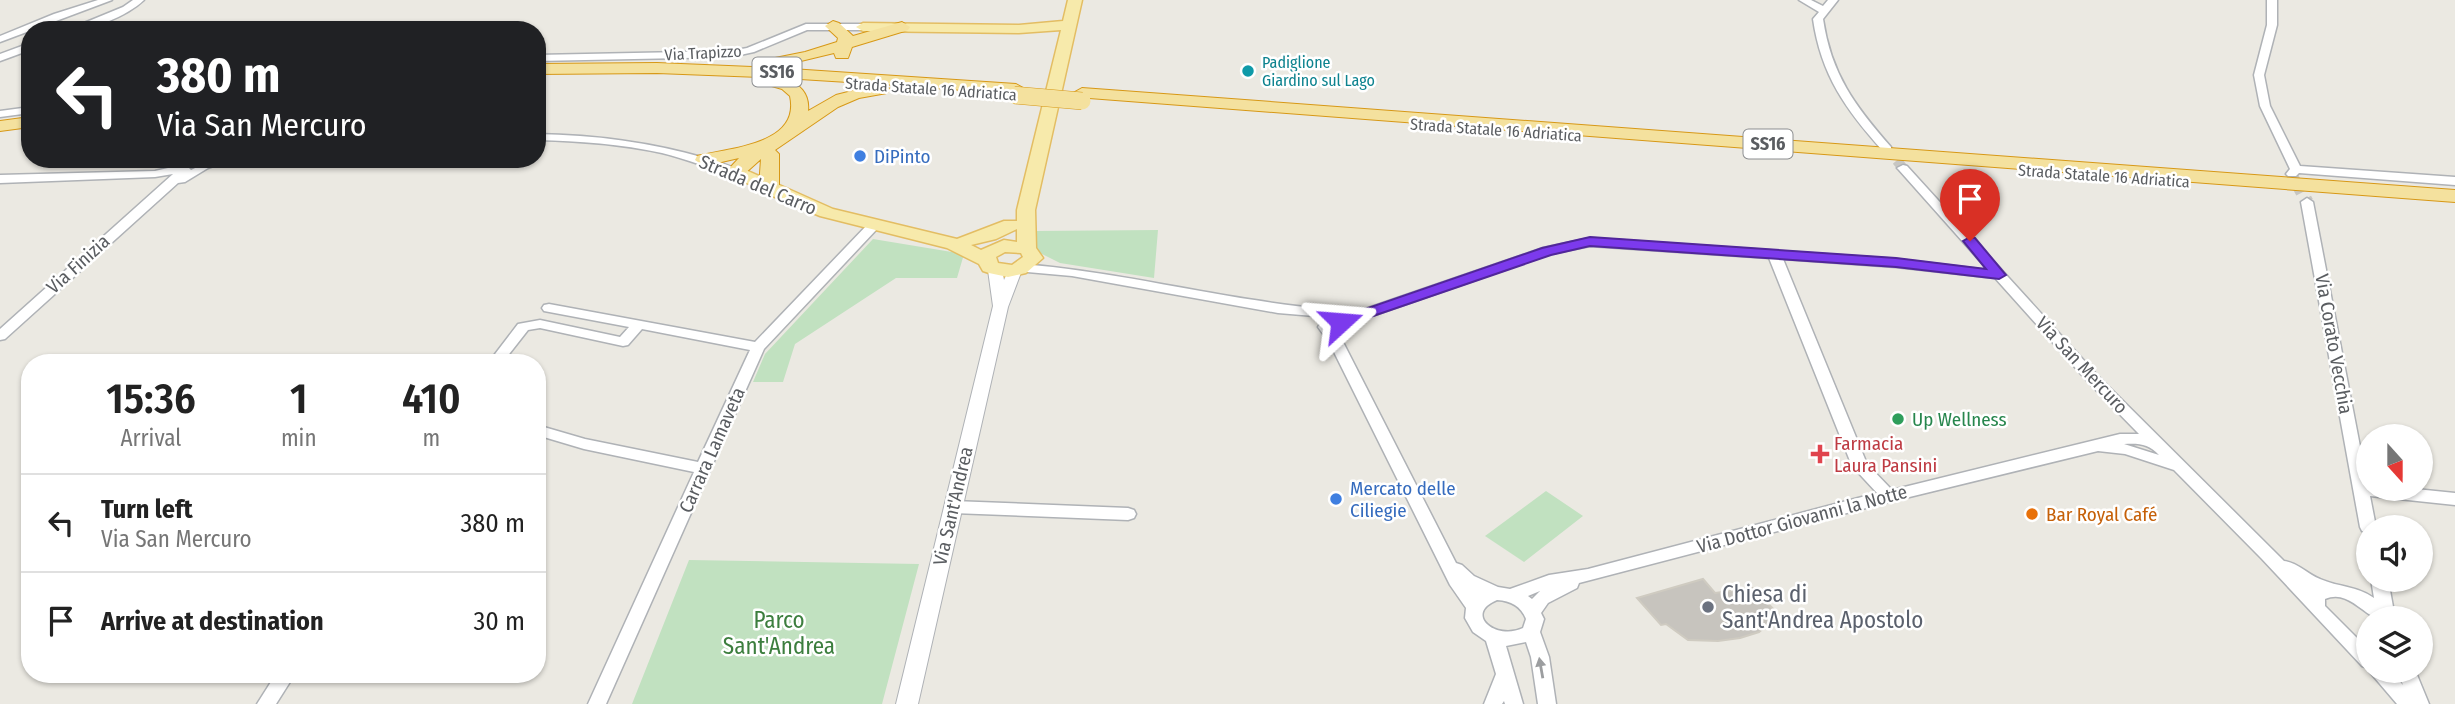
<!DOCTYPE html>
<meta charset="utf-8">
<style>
:root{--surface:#fff;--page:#f2f2f2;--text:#222;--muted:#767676;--line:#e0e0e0}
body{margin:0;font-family:"Fira Sans Condensed",sans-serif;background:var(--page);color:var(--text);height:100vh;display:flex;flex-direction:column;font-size:26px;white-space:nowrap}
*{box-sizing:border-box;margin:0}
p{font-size:23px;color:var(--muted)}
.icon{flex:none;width:38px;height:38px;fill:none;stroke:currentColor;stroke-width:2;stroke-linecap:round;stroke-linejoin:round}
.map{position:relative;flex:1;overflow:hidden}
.drawer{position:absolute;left:21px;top:354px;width:525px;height:329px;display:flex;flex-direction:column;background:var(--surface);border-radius:28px;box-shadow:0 2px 5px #0004}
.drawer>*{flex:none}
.banner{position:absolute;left:21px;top:21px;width:525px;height:147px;border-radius:28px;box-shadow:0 2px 5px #0004;background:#202124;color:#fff;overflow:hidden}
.needle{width:46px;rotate:159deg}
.controls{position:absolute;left:2356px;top:424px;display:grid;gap:14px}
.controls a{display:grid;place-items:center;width:77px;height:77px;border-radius:50%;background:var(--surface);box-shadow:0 2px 5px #0004;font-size:35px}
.pin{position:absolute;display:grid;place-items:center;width:60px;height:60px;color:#fff;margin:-72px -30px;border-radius:50% 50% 50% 0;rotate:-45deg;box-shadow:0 0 7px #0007}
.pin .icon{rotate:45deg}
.me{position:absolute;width:77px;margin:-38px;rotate:71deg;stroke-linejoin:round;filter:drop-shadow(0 0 5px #0008)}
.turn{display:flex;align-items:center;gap:24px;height:147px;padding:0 21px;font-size:32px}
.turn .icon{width:91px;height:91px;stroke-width:2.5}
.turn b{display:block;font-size:49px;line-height:60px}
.eta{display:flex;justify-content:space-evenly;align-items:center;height:119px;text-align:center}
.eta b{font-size:42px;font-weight:600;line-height:49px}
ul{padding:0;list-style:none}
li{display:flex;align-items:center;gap:21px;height:98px;padding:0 21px;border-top:2px solid var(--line)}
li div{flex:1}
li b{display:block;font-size:26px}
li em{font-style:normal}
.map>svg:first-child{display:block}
.green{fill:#c1e1c0}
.building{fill:#c7c4be;stroke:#cfcbc1;stroke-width:2}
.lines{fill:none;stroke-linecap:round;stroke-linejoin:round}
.minor-tunnel-far1{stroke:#c7c6c2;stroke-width:10;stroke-dasharray:10 5;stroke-linecap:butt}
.minor-tunnel{stroke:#c7c6c2;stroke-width:13;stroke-dasharray:13 7;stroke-linecap:butt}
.minor-casing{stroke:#afb2b6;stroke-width:3}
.tertiary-casing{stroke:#afb2b6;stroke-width:2}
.primary-casing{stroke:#e3bd63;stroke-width:3}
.trunk-casing{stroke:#d79816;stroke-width:2}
.minor{fill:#fff;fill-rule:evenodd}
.tertiary{fill:#fff;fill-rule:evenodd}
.primary{fill:#f7eaab;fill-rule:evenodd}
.trunk{fill:#f4e19e;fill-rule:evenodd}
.trunk-bridge-casing{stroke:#d79816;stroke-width:18;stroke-linecap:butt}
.trunk-bridge{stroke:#f4e19e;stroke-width:17}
.oneway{fill:#9c9ea0}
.route{fill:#7c3aed;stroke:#51269a;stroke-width:2}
.culture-dot{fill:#0f9aa8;stroke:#fff;stroke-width:2.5}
.shop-dot{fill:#3f7fe0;stroke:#fff;stroke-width:2.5}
.leisure-dot{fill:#2e9e5b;stroke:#fff;stroke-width:2.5}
.health-dot{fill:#e0444e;stroke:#fff;stroke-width:2.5}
.food-dot{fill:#e8710a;stroke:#fff;stroke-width:2.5}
.worship-dot{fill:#6b7280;stroke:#fff;stroke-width:2.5}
.labels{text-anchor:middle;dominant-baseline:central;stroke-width:5;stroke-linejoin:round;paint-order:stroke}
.far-street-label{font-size:16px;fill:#5a5d61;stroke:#fff}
.far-culture-label{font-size:16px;fill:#0d838f;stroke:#fff;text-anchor:start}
.shield{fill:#fff;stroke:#8c8e90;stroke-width:2}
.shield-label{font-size:18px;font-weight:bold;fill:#5a5d61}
.shop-label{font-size:19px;fill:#366cbe;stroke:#fff;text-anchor:start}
.street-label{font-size:19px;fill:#5a5d61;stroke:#fff}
.leisure-label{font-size:19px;fill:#27864d;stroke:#fff;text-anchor:start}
.health-label{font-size:19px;fill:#be3a42;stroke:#fff;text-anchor:start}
.food-label{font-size:19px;fill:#c56008;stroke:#fff;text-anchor:start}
.near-worship-label{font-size:23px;fill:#5b616d;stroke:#fff;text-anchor:start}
.near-park-label{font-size:23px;fill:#3c7e3e;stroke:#fff}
</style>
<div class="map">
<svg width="2455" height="704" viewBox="0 0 2455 704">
<rect width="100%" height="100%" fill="#ebe9e2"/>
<path class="green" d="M 1158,230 L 1154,278 L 1060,263 L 1036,251 L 1035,231 Z
M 873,239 L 964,254 L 957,278 L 896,278 L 795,344 L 783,382 L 753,382 L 765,354 Z
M 1546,491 L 1583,516 L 1524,562 L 1485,536 Z
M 689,560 L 919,564 L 882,704 L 632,704 Z"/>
<path class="building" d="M 1703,579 L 1715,593 L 1753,588 L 1779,615 L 1759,632 L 1740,638 L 1718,641 L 1688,640 L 1666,624 L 1661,625 L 1637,598 Z"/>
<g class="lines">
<path class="minor-tunnel-far1" d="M 1887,149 L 1903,168
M 2292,174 L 2297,183"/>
<path class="minor-tunnel" d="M 2296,181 L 2307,202"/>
<g class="minor-casing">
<path id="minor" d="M 98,0 L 112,0 L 0,42 L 0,36 L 54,14 Z
M 133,0 L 144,0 C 126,17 92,30 67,30 L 123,7 Z
M 1799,0 L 1811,0 L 1823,6 L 1828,0 L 1838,0 L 1823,19 C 1831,74 1855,106 1891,147 L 1891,151 L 1883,151 C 1846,110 1821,75 1813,19 L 1819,12 Z
M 2267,0 L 2277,0 L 2277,25 L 2264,75 L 2270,106 L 2300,166 L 2455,177 L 2455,185 L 2299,173 L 2296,176 L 2288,176 L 2286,174 L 2290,169 L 2260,106 L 2254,75 L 2267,25 Z
M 806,24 L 863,24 L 868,27 L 863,30 L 807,30 L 754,52 L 731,57 L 537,61 L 537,55 L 731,51 L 747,48 Z
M 30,43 L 30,50 L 0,61 L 0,54 Z
M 30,107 L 30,113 L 0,117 L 0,111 Z
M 537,134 C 595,135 650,142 705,158 C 717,162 732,165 741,172 L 735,175 C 710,169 687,159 662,153 C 621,144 579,141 537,140 Z
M 186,159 L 204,159 L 187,166 L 191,170 L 214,159 L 232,159 L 208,168 L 185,182 L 178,183 L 5,339 L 0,340 L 0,329 L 173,174 L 155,177 L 0,183 L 0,175 L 155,171 L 168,168 L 169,165 Z
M 1903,165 L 1907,166 L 2099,377 L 2284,561 C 2297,562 2307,574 2320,579 C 2338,587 2357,586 2374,598 L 2371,579 L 2388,579 L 2395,618 C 2387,618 2378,619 2372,616 C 2356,606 2344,591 2325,599 L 2325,606 L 2368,649 L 2368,668 L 2362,666 L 2261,558 L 2174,470 L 2125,454 L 2098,451 L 1889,502 L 1579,583 L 1577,588 L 1548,603 L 1541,613 L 1544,619 L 1540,632 L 1549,657 L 1556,704 L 1538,704 L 1531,657 L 1526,642 L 1506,646 L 1523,704 L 1505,704 L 1504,701 L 1502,704 L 1484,704 L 1496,674 L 1486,641 L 1473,632 L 1465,618 L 1466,608 L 1450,585 L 1330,344 L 1318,327 L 1320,324 L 1330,324 L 1344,344 L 1456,563 L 1462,565 L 1474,576 L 1498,587 L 1510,589 L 1549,575 L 1588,569 L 1877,493 L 1852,466 L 1769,258 L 1590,246 L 1550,254 L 1346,325 L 1341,326 L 1334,322 L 1336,319 L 1543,248 L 1590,238 L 1896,259 L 1988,270 L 1899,170 L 1897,168 ZM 1783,259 L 1896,267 L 1995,278 L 2089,383 L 2139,434 L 2120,434 L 1892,490 L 1867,464 ZM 2124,444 C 2139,443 2149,444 2159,455 ZM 1540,591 L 1532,599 L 1528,596 ZM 1497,600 C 1511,601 1521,606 1526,619 L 1523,628 C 1496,641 1463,614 1497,600 Z
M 2307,198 L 2313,202 L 2368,488 L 2406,488 L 2455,493 L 2455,505 L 2370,496 L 2376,527 L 2368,527 L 2368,533 L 2362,531 L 2360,527 L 2301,202 Z
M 873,222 L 879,226 L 877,229 L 764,349 L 606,704 L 588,704 L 694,472 L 584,449 L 537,435 L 537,425 L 585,439 L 698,462 L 750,350 L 642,329 L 628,345 L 623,346 L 540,328 L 528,330 L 503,362 L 489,362 L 518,324 L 540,320 L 620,337 L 629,327 L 544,311 L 542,308 L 544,305 L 549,304 L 755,342 L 869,223 Z
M 1021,264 C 1124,272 1223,300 1326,309 L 1333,313 L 1326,317 L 1278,313 L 1072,276 L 1016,271 L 1015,268 Z
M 953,501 L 1128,508 L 1134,510 L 1136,514 L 1134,518 L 1128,520 L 953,513 L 947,511 L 945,507 L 947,503 Z
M 2368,670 L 2389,670 L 2403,685 L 2397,670 L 2415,670 L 2429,704 L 2397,704 Z
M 276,674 L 295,674 L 276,704 L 257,704 Z"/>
</g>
<g class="tertiary-casing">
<path id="tertiary" d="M 995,266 L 1002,270 L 1004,280 L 1010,267 L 1015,266 L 1022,270 L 1008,307 L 918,704 L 896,704 L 993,306 L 988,270 Z"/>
</g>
<g class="primary-casing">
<path id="primary" d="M 1068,0 L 1082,0 L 1035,210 L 1036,248 L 1043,258 L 1026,273 L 1008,277 L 989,273 L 983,271 L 979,264 L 947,248 L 820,216 L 768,194 L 726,172 L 735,167 L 741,168 L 833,209 L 957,239 L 1004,221 L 1017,221 L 1017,210 L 1061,30 L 1019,33 L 863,31 L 856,27 L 863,23 L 1019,25 L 1063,21 ZM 1017,229 L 1017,242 L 1004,240 L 981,250 L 971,245 L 996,239 ZM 1005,252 L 1021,253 L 1023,257 L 1012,265 L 998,263 L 996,257 Z"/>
</g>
<g class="trunk-casing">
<path id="trunk" d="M 833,21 L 839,23 L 853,36 L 902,22 L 910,27 L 908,30 L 852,47 L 848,58 L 836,58 L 834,53 L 776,67 L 768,62 L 770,59 L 805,52 L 837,42 L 838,38 L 825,26 Z
M 657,63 L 776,68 L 1016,84 L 1025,89 L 1016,94 L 882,84 L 890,89 L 887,93 L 859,98 L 838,107 L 775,150 L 779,154 L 779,187 L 769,193 L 759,187 L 761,159 L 742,176 L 735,178 L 726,172 L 739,158 L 704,166 L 695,160 L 697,156 C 729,148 801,145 790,96 L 782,89 L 761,83 L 760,77 L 657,73 L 537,74 L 537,64 ZM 784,78 L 880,84 L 836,95 L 808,111 C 810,93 799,84 784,78 Z
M 1082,88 L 2455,190 L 2455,202 L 1076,97 L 1073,93 Z
M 30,117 L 30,127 L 0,131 L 0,121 Z"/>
</g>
<use href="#minor" class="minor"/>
<use href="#tertiary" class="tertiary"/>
<use href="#primary" class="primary"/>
<use href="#trunk" class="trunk"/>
<g class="trunk-bridge-casing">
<path id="trunk-bridge" d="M 1014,95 L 1082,101"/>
</g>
<use href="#trunk-bridge" class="trunk-bridge"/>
</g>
<defs><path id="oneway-solid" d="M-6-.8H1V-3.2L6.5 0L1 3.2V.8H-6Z" transform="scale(1.75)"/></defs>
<use class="oneway" href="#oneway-solid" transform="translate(1541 668) rotate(-100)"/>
<path class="route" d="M 1590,237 L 1896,258 L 1986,269 L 1963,241 L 1970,237 L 1975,238 L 2006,275 L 1999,279 L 1896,267 L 1590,246 L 1551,255 L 1347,325 L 1341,326 L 1334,322 L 1336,319 L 1542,248 Z"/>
<circle class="culture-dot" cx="1248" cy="71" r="7"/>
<g class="shop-dot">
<circle cx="860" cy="156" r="7"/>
<circle cx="1336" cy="499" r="7"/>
</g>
<circle class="leisure-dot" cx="1898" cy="419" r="7"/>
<path class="health-dot" d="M1816.5 443.5h7v7h7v7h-7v7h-7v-7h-7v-7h7z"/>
<circle class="food-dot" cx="2032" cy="514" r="7"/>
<circle class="worship-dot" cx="1708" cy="607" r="7"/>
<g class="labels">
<g class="far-street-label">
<text transform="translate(703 53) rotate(-3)">Via Trapizzo</text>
<text transform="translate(931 89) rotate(4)">Strada Statale 16 Adriatica</text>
<text transform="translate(1496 130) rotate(4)">Strada Statale 16 Adriatica</text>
<text transform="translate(2104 176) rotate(4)">Strada Statale 16 Adriatica</text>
</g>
<g class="far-culture-label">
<text x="1262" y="62">Padiglione<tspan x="1262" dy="18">Giardino sul Lago</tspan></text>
</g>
<g class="shield">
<rect x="752.5" y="57.5" width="49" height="29" rx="5"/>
<rect x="1743.5" y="129.5" width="49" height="29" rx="5"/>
</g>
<g class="shield-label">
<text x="777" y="72">SS16</text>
<text x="1768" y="144">SS16</text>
</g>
<g class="shop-label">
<text x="874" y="156">DiPinto</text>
<text x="1350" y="488">Mercato delle<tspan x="1350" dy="22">Ciliegie</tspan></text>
</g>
<g class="street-label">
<text transform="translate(758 185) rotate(23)">Strada del Carro</text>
<text transform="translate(78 264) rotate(-42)">Via Finizia</text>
<text transform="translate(2334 344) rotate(80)">Via Corato Vecchia</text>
<text transform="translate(2082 365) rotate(47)">Via San Mercuro</text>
<text transform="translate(712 450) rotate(-66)">Carrara Lamaveta</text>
<text transform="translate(953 506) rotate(-77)">Via Sant'Andrea</text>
<text transform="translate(1802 519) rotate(-15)">Via Dottor Giovanni la Notte</text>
</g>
<g class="leisure-label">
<text x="1912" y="419">Up Wellness</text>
</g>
<g class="health-label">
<text x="1834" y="443">Farmacia<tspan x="1834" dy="22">Laura Pansini</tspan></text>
</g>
<g class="food-label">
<text x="2046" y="514">Bar Royal Café</text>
</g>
<g class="near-worship-label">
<text x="1722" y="594">Chiesa di<tspan x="1722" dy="26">Sant'Andrea Apostolo</tspan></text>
</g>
<g class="near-park-label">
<text x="779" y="620">Parco<tspan x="779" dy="26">Sant'Andrea</tspan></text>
</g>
</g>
</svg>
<div class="controls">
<a><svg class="needle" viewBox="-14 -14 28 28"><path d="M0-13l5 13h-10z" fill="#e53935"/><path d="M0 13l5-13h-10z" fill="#767676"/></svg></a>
<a><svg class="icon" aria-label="sound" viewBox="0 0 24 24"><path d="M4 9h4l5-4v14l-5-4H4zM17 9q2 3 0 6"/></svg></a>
<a><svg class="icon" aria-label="layers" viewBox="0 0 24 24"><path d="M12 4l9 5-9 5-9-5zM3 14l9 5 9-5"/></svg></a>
</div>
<div class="pin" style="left:1970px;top:241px;background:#d93025"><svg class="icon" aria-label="arrive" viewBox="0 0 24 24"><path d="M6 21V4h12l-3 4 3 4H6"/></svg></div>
<svg class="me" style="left:1341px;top:322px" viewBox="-20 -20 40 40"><path d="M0-17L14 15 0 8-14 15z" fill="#7c3aed" stroke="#fff" stroke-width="4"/></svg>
<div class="banner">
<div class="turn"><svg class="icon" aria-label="left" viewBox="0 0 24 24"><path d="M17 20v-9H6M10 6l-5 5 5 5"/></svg><div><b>380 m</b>Via San Mercuro</div></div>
</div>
<section class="drawer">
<div class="eta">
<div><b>15:36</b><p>Arrival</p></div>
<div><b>1</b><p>min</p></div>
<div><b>410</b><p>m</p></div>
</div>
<ul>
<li><svg class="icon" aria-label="left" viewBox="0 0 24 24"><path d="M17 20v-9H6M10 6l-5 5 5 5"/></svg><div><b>Turn left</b><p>Via San Mercuro</p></div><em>380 m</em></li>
<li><svg class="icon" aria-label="arrive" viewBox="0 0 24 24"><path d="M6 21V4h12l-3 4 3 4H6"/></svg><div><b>Arrive at destination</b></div><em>30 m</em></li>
</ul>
</section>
</div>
